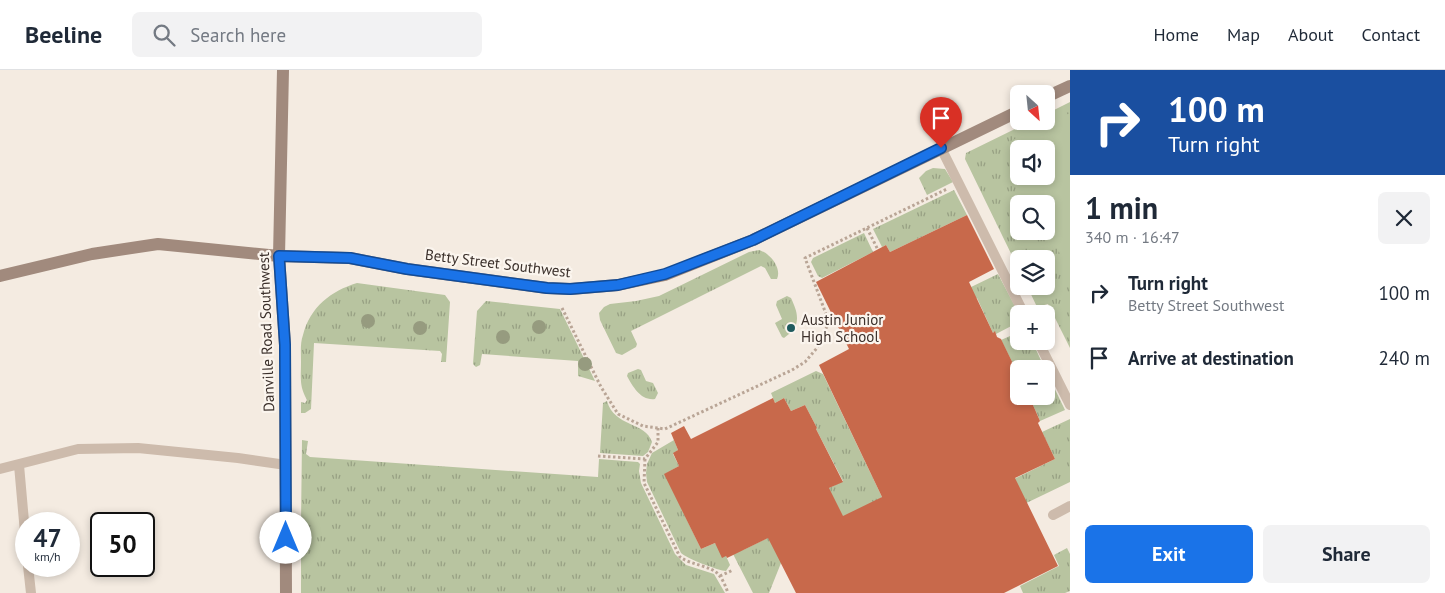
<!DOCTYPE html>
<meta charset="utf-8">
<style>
:root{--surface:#fff;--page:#f2f2f3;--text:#1f2937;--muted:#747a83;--line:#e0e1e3;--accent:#1a73e8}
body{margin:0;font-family:"PT Sans",sans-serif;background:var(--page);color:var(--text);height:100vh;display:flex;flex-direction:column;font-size:19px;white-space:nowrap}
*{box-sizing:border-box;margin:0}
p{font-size:16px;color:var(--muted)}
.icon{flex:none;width:28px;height:28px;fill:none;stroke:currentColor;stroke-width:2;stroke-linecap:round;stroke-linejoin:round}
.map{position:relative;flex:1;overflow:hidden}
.panel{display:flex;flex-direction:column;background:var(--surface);width:375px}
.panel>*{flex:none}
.banner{background:#1a4fa0;color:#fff;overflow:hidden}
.needle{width:32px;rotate:153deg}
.tools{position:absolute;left:1010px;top:15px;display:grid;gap:10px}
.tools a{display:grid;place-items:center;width:45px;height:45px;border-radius:8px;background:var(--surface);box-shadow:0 2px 8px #0003;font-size:25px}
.speed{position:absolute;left:15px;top:442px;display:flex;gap:10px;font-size:25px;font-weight:700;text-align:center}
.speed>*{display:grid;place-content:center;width:65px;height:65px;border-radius:50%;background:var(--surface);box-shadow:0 2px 8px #0003;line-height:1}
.speed small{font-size:12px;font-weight:400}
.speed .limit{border:2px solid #111;border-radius:8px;background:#fff;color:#111}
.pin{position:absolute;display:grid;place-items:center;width:42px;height:42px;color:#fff;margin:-51px -21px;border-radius:50% 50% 50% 0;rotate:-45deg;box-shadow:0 0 5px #0007}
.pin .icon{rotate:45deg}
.me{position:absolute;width:55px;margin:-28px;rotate:0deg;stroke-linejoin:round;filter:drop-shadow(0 0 4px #0008)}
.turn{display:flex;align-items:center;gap:18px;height:105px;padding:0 15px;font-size:22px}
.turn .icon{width:65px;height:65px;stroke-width:2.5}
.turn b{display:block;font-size:35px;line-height:42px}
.round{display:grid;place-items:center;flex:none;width:52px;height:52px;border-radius:8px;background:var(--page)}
.headline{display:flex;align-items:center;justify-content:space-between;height:85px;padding:0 15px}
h1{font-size:30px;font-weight:700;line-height:38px}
.action{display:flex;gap:10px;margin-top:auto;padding:10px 15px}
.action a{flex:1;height:58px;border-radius:8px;background:var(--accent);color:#fff;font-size:20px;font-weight:700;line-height:58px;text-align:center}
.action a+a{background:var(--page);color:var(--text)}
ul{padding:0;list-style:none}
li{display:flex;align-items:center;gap:15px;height:65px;padding:0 15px}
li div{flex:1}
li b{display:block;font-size:19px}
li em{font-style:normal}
header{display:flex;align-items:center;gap:30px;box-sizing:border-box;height:70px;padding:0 25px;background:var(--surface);border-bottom:1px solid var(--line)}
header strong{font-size:24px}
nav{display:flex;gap:28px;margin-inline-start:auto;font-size:18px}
.search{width:350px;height:45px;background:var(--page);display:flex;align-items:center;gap:12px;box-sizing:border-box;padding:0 18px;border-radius:8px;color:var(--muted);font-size:19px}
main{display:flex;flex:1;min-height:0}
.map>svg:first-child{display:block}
.grass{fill:url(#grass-tufts);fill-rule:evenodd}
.garden{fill:#b8c4a0}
.building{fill:#c8694b}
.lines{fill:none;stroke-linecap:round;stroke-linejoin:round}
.path{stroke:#b9a596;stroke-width:3;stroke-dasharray:2.5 2.5;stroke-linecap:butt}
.lane{stroke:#cdbbac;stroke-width:10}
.secondary{stroke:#a18a7d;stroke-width:12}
.tree{fill:#969b7f}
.route-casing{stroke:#114b97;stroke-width:12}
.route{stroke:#1a73e8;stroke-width:9}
.poi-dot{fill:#1f5a5e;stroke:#fbf5ee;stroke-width:2}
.labels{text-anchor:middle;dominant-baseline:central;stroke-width:4.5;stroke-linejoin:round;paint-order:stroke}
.street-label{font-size:15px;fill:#3b302b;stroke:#fbf5ee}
.poi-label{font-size:15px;fill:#3b302b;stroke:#fbf5ee;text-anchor:start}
</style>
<header>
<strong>Beeline</strong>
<div class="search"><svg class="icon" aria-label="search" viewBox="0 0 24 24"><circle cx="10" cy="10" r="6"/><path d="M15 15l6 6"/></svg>Search here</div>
<nav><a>Home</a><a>Map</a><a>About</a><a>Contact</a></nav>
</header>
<main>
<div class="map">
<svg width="1070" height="523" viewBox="0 0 1070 523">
<defs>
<pattern id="grass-tufts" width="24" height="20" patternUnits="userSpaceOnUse" patternTransform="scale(1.25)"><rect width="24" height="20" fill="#b8c4a0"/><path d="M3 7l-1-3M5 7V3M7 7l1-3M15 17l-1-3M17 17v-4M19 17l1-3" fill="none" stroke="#97a083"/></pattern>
</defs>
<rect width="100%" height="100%" fill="#f4ebe1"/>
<path class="grass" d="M 1070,32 L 1070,278 L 1048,234 L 1037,237 L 1027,216 L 1046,216 L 1046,189 L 1019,189 L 1019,200 L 965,89 L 966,83 L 1031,51 L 1046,51 L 1046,44 ZM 1019,79 L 1046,79 L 1046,106 L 1019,106 ZM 1019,134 L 1046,134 L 1046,161 L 1019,161 Z
M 933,98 L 945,99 L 953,112 L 927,125 L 919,108 L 926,101 Z
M 954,120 L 967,145 L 890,182 L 886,175 L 882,177 L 873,159 Z
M 864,163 L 873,182 L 822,208 L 818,206 L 811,192 L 813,188 Z
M 759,180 C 770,183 782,198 777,209 L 771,209 L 765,198 L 761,196 L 631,261 L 637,274 L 636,277 L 622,285 L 616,283 L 600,250 L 599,243 L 604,237 L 610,234 L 636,231 L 659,226 L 749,182 Z
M 998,204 L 1019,244 L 1019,252 L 996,264 L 995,262 L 993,263 L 977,228 L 946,243 L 940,232 Z
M 357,213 L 445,225 L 450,232 L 446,292 L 441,292 L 442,284 L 440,281 L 314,273 L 311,339 L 305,343 L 301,343 L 301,332 L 305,333 L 307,330 C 299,316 301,308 301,292 C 301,284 300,273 303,265 C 310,237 331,221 357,213 Z
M 787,226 L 791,228 C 796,239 800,248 794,260 L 784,268 L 782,267 L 775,253 L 782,249 L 776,235 L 777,231 Z
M 486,231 L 560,239 L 595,311 L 578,306 L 578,291 L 482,284 L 480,295 L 476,297 L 473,294 L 477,241 Z
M 1019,262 L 1019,271 L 1032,271 L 1045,299 L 1019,299 L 1019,306 L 1001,270 Z
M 638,299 L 641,300 L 646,311 L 653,313 L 658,323 L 655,329 C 641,331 633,317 627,306 L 628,303 Z
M 816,301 L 823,304 L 882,427 L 781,493 L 769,523 L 753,523 L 732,482 L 743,480 L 817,444 L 829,418 L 843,411 L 816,359 L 817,358 L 805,335 L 791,341 L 784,328 L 775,333 L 771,323 Z
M 1046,301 L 1065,340 L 1040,351 L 1029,326 L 1046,326 Z
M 607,331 C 614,357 646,352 652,372 L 648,382 L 643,386 L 600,383 L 603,333 Z
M 1070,349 L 1070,412 L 987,452 L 916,457 L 1055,389 L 1042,362 Z
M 302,370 L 308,371 L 306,384 L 310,387 L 598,407 L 599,389 L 638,392 L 640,394 L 639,401 L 641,413 L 675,484 L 686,495 L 714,504 L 725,523 L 301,523 L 301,464 L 304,465 L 301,453 Z
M 674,370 L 678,380 L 673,384 L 679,396 L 665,404 L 701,479 L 715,473 L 726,486 L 730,495 L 726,501 C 719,501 686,488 681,483 L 647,412 L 646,403 L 647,394 L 652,383 Z
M 1067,478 L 1070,484 L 1070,521 L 1065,523 L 1023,523 L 1020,516 L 1059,496 L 1054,485 Z"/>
<path class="garden" d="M 1070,43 L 1070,199 L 1068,200 L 1046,156 L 1046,134 L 1035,134 L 1022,106 L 1046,106 L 1046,79 L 1019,79 L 1019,100 L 1006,73 Z"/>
<path class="building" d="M 967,145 L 994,199 L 969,212 L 993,263 L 995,261 L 997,267 L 1001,269 L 1019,306 L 1019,326 L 1029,326 L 1040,351 L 1038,353 L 1055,389 L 1015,408 L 1058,496 L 1004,523 L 796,523 L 768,468 L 727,488 L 726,486 L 722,488 L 715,473 L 701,479 L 664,404 L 679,396 L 673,383 L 678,380 L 671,363 L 684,356 L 691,369 L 773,328 L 775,333 L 784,328 L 791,341 L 805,335 L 817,358 L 816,359 L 843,412 L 829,418 L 843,446 L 882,427 L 819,295 L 849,279 L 816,212 L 886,175 L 890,182 Z"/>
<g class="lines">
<path class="path" d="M 867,158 L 878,180
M 562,238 L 601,317 L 618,344 L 643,356 L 665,359 L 792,300 L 805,292 L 817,278 L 829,252 L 805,188 L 947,119
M 598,386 L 645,389 L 658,372 L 658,358
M 645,389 L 644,413 L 680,487 C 691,495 712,496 719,505 C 723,510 726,517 728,523
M 720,506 L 733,500"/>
<path class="lane" d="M 941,78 L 1024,244
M 1038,271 L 1070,335
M 19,395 L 26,474
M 0,399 L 78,379 L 138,378 L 238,388 L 286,395
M 1053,445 L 1070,436
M 28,496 L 31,523"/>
<path class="secondary" d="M 283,0 L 279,186 L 285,275 L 286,523
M 1046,27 L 1070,16
M 0,206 L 92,184 L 158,174 L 279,186 L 350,188 L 407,199 L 547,218 L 571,219 L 618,215 L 665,205 L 753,170 L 1019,41"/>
</g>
<g class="tree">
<circle cx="368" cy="251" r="7"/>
<circle cx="539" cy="257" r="7"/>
<circle cx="420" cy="258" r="7"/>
<circle cx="503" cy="267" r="7"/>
<circle cx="585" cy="294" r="7"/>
</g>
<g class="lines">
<g class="route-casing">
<path id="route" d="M 286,468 L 285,275 L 279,186 L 350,188 L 407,199 L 547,218 L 570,219 L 618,215 L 665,204 L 753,170 L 941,78"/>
</g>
<use href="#route" class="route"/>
</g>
<circle class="poi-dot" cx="791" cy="258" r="5"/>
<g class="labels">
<g class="street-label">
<text transform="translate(498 193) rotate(7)">Betty Street Southwest</text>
<text transform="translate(266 262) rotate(-92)">Danville Road Southwest</text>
</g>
<g class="poi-label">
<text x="801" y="249">Austin Junior<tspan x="801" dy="17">High School</tspan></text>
</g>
</g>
</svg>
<div class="tools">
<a><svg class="needle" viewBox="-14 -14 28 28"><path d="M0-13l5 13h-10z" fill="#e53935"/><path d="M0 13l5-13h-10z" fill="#747a83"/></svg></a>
<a><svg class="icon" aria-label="sound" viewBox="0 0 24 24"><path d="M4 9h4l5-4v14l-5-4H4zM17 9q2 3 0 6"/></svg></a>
<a><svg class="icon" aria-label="search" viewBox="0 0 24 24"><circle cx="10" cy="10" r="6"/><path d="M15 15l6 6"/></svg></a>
<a><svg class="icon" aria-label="layers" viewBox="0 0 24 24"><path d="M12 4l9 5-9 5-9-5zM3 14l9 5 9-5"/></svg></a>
<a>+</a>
<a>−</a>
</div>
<div class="speed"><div>47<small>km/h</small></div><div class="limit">50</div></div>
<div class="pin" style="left:941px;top:78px;background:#d93025"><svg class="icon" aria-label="arrive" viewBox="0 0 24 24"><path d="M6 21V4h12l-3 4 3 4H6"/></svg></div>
<svg class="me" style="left:286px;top:468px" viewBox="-20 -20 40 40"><circle r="19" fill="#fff"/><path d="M0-13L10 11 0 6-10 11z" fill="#1a73e8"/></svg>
</div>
<section class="panel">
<div class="banner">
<div class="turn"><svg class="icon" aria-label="right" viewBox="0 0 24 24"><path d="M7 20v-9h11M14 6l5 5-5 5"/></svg><div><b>100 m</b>Turn right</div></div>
</div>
<div class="headline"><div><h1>1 min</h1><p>340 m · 16:47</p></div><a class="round"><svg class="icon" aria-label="close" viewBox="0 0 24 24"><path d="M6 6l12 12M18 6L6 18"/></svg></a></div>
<ul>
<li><svg class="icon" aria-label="right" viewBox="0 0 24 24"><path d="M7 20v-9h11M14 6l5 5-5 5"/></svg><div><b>Turn right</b><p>Betty Street Southwest</p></div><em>100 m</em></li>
<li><svg class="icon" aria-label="arrive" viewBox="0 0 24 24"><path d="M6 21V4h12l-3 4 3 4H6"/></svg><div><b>Arrive at destination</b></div><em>240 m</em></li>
</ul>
<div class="action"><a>Exit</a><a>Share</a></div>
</section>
</main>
